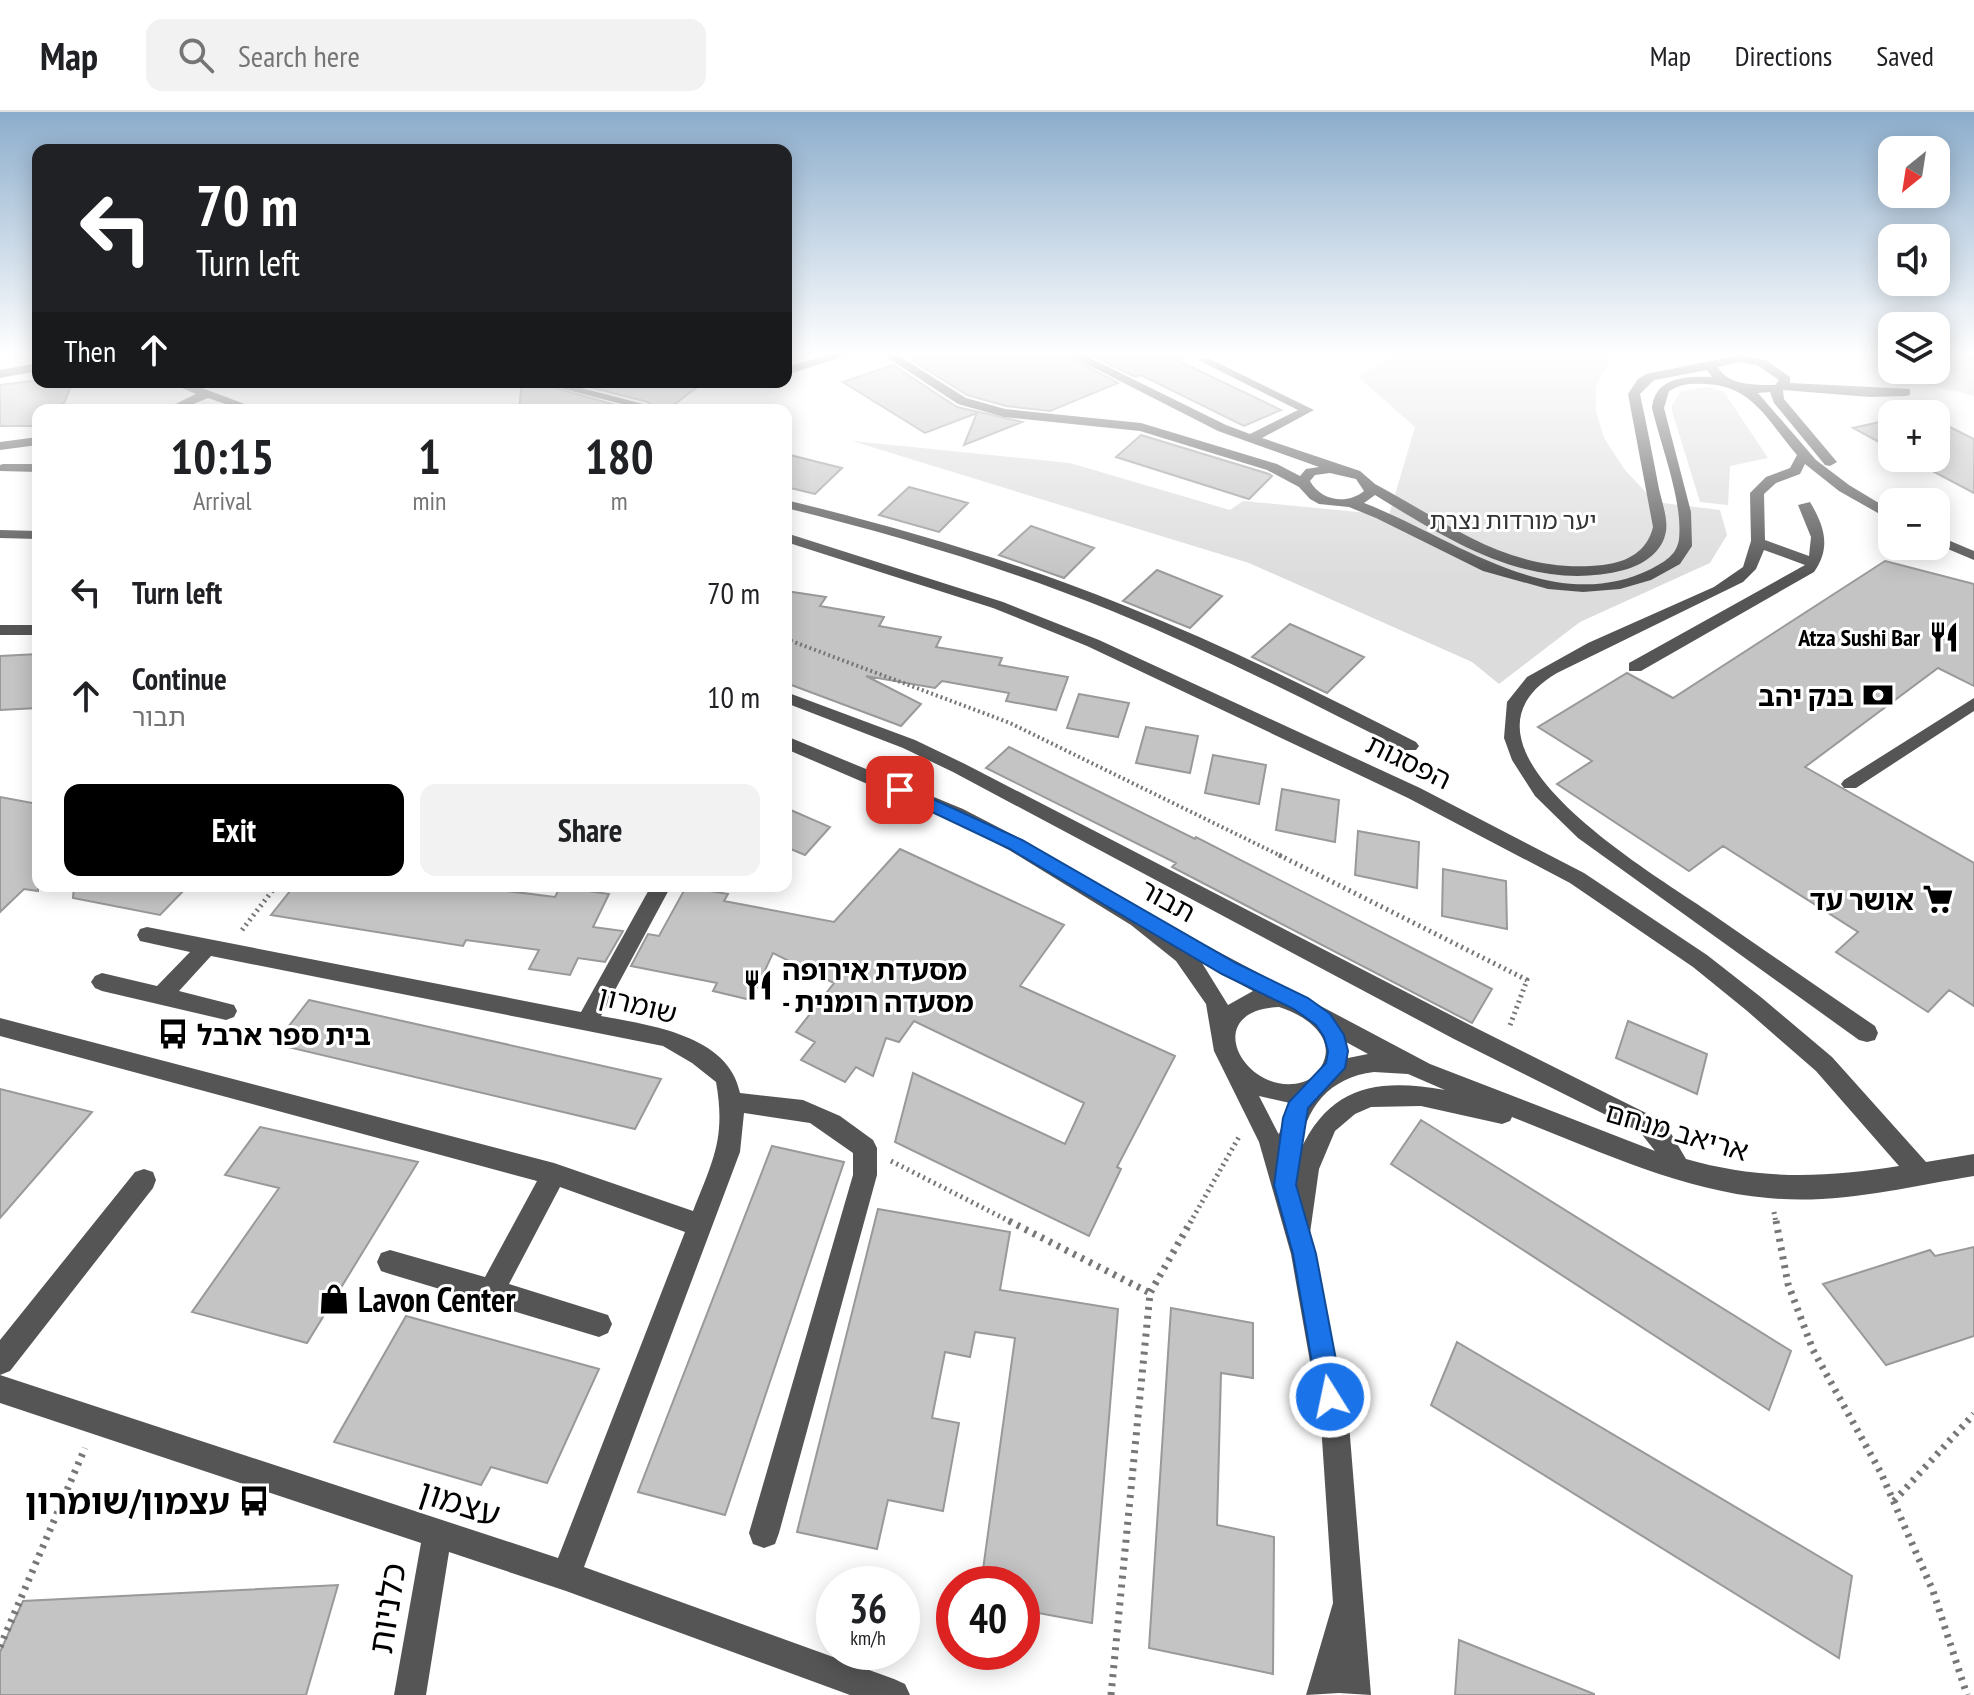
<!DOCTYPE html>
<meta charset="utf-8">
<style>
:root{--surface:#fff;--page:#f2f2f2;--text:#202124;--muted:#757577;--line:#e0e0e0;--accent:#000}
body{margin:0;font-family:"PT Sans Narrow","Noto Sans Hebrew",sans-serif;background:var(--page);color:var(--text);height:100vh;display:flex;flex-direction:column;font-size:30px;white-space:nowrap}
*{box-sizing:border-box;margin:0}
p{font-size:26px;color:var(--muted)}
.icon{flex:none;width:44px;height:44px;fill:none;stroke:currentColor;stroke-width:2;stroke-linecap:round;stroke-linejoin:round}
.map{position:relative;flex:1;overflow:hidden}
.details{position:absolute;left:32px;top:292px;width:760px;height:488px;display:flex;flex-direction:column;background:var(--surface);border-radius:16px;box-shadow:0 4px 20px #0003}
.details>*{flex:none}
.guide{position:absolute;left:32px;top:32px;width:760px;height:244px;border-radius:16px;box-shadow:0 4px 20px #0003;background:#202124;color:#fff;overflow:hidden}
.needle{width:52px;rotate:210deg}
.controls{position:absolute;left:1878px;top:24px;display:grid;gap:16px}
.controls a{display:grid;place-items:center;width:72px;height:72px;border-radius:16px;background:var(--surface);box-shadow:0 4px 20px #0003;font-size:40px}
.speed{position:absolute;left:816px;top:1454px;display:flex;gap:16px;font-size:40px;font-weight:700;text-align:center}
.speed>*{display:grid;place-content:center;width:104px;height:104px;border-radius:50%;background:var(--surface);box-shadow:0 4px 20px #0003;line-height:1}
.speed small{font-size:20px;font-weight:400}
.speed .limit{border:12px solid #d22;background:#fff;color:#111}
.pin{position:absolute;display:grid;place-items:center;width:68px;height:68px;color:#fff;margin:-34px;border-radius:16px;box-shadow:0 4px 12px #0006}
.me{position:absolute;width:88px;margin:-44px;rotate:350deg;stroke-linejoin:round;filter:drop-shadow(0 0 6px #0008)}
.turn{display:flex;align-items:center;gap:28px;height:168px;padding:0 32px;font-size:36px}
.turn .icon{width:104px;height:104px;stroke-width:2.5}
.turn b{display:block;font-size:56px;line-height:68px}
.then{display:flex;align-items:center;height:76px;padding:0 32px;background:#0003;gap:16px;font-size:30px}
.eta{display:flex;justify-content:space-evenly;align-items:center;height:136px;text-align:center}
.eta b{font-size:48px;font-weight:800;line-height:56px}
.action{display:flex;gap:16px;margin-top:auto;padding:16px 32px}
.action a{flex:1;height:92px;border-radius:16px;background:var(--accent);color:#fff;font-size:32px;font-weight:800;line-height:92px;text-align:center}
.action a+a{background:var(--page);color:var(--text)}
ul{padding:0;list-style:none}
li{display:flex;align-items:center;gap:24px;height:104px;padding:0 32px}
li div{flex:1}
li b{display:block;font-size:30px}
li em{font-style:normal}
header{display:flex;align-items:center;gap:48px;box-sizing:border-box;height:112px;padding:0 40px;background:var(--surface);border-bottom:2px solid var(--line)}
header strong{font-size:38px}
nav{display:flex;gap:44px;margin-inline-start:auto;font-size:28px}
.search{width:560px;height:72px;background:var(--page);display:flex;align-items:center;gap:20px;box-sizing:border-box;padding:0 28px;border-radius:16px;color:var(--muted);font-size:30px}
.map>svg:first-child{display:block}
.green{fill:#dcdcdc}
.building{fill:#c4c4c4;stroke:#999;stroke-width:2}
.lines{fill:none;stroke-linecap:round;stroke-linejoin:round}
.path-far2{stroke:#777;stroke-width:4;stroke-dasharray:2 3;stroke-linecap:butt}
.path-far1{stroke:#777;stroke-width:5;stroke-dasharray:2 4;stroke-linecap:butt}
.path{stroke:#777;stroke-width:7;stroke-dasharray:3 6;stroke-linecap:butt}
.minor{fill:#555;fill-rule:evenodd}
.route{fill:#1a73e8;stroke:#114b97;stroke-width:2}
.labels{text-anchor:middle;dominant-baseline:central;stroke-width:6;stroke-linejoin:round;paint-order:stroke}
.far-park-label{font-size:24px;fill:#333;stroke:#fff}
.far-poi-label{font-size:24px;font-weight:bold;fill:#000;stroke:#fff;text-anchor:end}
.poi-label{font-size:28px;font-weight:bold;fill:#000;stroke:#fff;text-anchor:end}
.street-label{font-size:28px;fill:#000;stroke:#fff}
.near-poi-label{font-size:34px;font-weight:bold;fill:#000;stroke:#fff;text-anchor:start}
.near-street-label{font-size:34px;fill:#000;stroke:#fff}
</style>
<header>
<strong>Map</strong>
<div class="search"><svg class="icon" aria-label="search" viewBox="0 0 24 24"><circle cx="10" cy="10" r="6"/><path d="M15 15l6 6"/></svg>Search here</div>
<nav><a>Map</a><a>Directions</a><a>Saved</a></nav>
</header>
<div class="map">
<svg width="1974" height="1583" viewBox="0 0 1974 1583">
<rect width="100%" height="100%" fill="#fff"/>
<path class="green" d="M 1393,242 L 1615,242 L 1596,273 L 1596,299 L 1604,326 L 1625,358 L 1655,390 L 1720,398 L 1727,423 L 1710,451 L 1580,510 L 1499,572 L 1472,550 L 1249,451 L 852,329 L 1070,351 L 1230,398 L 1243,389 L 1389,403 L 1415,315 L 1358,265 Z
M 1887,242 L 1892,242 L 1892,258 L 1936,258 L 1936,242 L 1974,242 L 1974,284 L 1884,262 Z
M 1709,275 L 1724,280 L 1768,346 L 1730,354 L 1728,393 L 1700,390 L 1672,299 L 1672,293 L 1681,279 Z"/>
<path class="building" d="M 923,242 L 1064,242 L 1118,271 L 1050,299 L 1006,294 L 967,283 L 910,247 Z
M 1089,242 L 1188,242 L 1177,248 L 1281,298 L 1244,314 L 1141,263 L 1135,265 Z
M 893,253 L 957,295 L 1022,310 L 964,333 L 977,301 L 925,321 L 843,270 Z
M 38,268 L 73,270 L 61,298 L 38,298 L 38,311 L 34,314 L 0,314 L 0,273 Z
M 522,270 L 534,270 L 633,298 L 519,298 Z
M 570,270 L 704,270 L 667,298 L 645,298 L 650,294 L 648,290 Z
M 1892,307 L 1892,337 L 1853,316 L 1889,308 Z
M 1936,308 L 1974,327 L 1974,381 L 1908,346 L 1936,346 Z
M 1141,323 L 1269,362 L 1272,364 L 1249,387 L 1116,345 Z
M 786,342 L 842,356 L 815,382 L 786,375 Z
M 909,375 L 968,391 L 939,420 L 879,403 Z
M 1031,414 L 1094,436 L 1064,466 L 999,443 Z
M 1885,449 L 1974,472 L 1974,574 L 1938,556 L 1805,655 L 1974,751 L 1974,894 L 1949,878 L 1928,900 L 1836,840 L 1858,820 L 1723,734 L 1689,759 L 1557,672 L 1592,649 L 1538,615 L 1627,561 L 1673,586 Z
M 1157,458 L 1222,484 L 1190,516 L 1123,489 Z
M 786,479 L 826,485 L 820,494 L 884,505 L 879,514 L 941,525 L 936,535 L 1002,546 L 999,553 L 1068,565 L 1056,598 L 1006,589 L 1009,581 L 942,569 L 935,576 L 866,564 L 921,592 L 901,614 L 786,571 Z
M 1290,512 L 1364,545 L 1327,581 L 1252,545 Z
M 38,542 L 38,596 L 0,598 L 0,544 Z
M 1079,582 L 1129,591 L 1118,625 L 1067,616 Z
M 1146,615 L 1198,624 L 1190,661 L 1136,651 Z
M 1009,635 L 1195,727 L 1196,725 L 1492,877 L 1472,911 L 1172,755 L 1176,751 L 986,656 Z
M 1213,643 L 1266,653 L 1259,692 L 1205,681 Z
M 1282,677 L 1339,688 L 1335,730 L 1276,718 Z
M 0,685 L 38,692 L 38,779 L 24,777 L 0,800 Z
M 786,696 L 830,715 L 805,743 L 786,735 Z
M 1358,719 L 1419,730 L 1417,776 L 1355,763 Z
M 900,737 L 1064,813 L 1020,874 L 1175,944 L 1117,1055 L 1121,1057 L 1089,1124 L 895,1030 L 913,961 L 1065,1032 L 1084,991 L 914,909 L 899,930 L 886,926 L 873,964 L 856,955 L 845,970 L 801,948 L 815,930 L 796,920 L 834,871 L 773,841 L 751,888 L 713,879 L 717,871 L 631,854 L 648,822 L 659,824 L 686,775 L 728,782 L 724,789 L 834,810 Z
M 1443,757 L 1506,769 L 1507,817 L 1442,804 Z
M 74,774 L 188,774 L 160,803 L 73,786 Z
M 294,774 L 467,774 L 555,785 L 560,775 L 609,782 L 593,815 L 623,819 L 605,850 L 578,846 L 570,863 L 529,857 L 539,838 L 466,828 L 463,834 L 271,803 Z
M 309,888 L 661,967 L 635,1017 L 275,932 Z
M 1628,909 L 1707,942 L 1697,982 L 1616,946 Z
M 0,977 L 92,1000 L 0,1106 Z
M 1421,1008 L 1791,1239 L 1769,1298 L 1391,1052 Z
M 260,1015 L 418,1050 L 307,1231 L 192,1200 L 279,1076 L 225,1063 Z
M 772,1034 L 844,1050 L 725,1403 L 638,1380 Z
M 878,1097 L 1010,1120 L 1000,1178 L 1118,1197 L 1092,1511 L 1022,1498 L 1022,1472 L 981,1472 L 1015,1226 L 975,1220 L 970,1245 L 945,1240 L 932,1306 L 959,1311 L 943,1399 L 888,1388 L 877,1437 L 797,1420 Z
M 1974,1135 L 1974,1224 L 1886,1253 L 1823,1172 L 1930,1138 L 1935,1144 Z
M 1171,1196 L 1253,1211 L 1253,1266 L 1221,1261 L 1217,1413 L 1274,1425 L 1273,1562 L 1149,1536 Z
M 406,1204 L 599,1257 L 547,1371 L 491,1355 L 481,1373 L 334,1330 Z
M 1457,1230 L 1852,1464 L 1839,1546 L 1431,1293 Z
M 338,1473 L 306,1583 L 0,1583 L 0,1540 L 23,1489 Z
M 1459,1528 L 1594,1582 L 1594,1583 L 1455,1583 Z"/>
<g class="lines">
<path class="path-far2" d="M 786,527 L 1010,611 L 1283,745"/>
<path class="path-far1" d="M 1279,743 L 1527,868 L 1509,916
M 621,774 L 633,776
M 242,818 L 276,774
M 891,1049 L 1013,1111
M 1774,1100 L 1776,1111
M 1190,1111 L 1239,1025"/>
<path class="path" d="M 1009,1109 L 1150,1181
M 1776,1109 L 1788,1172 L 1813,1238 L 1881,1361 L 1933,1479 L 1967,1583
M 1894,1389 L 1974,1302
M 0,1535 L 85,1336
M 1111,1583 L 1150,1181 L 1191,1109"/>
<path class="minor" d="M 832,242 L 851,242 L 786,263 L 786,255 Z
M 882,242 L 896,242 L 966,286 L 1005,297 L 1141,311 L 1277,352 L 1300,364 L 1306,357 L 1319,355 L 1218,319 L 1067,242 L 1082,242 L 1226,313 L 1250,322 L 1298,298 L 1198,248 L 1208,246 L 1314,298 L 1262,326 L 1360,359 L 1375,372 C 1452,413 1510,463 1603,453 C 1627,450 1647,440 1653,415 L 1628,282 L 1638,267 L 1646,262 L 1740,243 L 1766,248 L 1790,265 L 1790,271 L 1910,277 L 1910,283 L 1906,284 L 1870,285 L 1783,278 L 1784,287 L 1837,350 L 1830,354 L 1825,353 L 1774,291 L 1770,280 L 1758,281 L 1816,348 L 1849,373 L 1892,399 L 1892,409 L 1839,379 L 1805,352 L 1800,362 L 1776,371 L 1764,382 L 1765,428 L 1809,444 L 1811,425 L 1798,393 L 1810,390 C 1825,415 1831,436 1814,460 L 1641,559 L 1629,559 L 1629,551 L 1805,453 L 1764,438 L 1756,457 L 1743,470 L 1557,561 C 1433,634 1653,761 1709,800 C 1764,838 1819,876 1875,914 L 1878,921 L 1875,928 L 1867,930 L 1859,928 L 1578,726 L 1535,684 L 1512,648 L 1504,626 L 1507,590 L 1527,565 L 1588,531 L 1714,475 L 1743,455 L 1751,429 L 1750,381 L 1766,365 L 1790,356 L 1797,343 C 1769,311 1753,273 1705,272 C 1692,271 1680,272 1669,279 L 1664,296 L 1691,400 L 1692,434 L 1680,452 L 1651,468 L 1620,477 L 1583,480 L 1548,477 L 1483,459 L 1376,406 L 1349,395 L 1319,392 L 1310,387 L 1299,375 L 1267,358 L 1140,319 L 1004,305 L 958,292 ZM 1740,250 L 1757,253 L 1779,268 L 1775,273 C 1756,273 1728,274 1718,255 ZM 1707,258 L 1712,265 C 1686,264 1655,265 1652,296 C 1661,334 1683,389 1679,427 C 1677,443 1664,450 1651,457 C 1552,506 1453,425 1364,391 L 1375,383 C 1450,429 1532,482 1624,458 C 1643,453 1663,440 1666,419 C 1668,407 1662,390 1659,377 C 1653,346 1647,314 1640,282 L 1654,268 ZM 1330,361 L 1356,367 L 1364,379 C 1347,393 1321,389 1310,369 L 1315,363 Z
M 38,251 L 38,259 L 0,266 L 0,258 Z
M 168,270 L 186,270 L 261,298 L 243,298 L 208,286 L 179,298 L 163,298 L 196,282 Z
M 537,270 L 558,270 L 647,293 L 641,297 Z
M 38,325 L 38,333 L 0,338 L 0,330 Z
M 3,352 L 38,352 L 38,360 L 0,359 L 0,353 Z
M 786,388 C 901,416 1014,449 1123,493 C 1224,533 1320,581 1416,630 L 1419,634 L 1416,638 L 1404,638 C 1308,589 1212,540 1112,499 C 1006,456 897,423 786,396 Z
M 0,418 L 38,419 L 38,427 L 0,426 Z
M 786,421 L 1003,490 L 1099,528 L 1420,676 L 1584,761 L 1707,843 L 1762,886 L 1832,945 L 1926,1050 L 1974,1042 L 1974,1064 C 1907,1075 1837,1093 1768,1086 C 1679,1078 1595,1037 1512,1005 L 1510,1009 L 1502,1012 L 1421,994 L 1371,995 L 1355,1002 L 1335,1019 L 1319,1057 L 1310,1121 L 1349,1312 L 1371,1583 L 1339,1581 L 1306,1583 L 1333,1491 L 1321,1312 L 1291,1142 L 1259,1030 L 1214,939 L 1206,892 L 1176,849 L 1131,813 L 1009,738 L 949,707 L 786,637 L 786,624 L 963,697 L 1023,728 L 1145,801 L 1170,821 L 1183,821 L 1430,952 L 1655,1039 L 1640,1020 L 1454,927 L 953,660 L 903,636 L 786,591 L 786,580 L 915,628 L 965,652 L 1470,913 L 1656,1006 L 1669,1018 L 1686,1047 C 1760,1068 1824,1066 1899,1054 L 1816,959 L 1746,898 L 1693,855 L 1570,771 L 1408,686 L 1087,534 L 993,496 L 786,430 ZM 1202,851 L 1253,879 L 1228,893 ZM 1279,895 C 1303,902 1339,925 1321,955 C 1318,961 1310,968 1303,970 C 1247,987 1196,899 1279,895 ZM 1346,930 L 1368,942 L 1348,946 ZM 1374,960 L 1408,962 L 1445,978 C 1379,966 1330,973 1300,1039 C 1304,996 1330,965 1374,960 ZM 1259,984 L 1290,991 L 1279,1022 L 1278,1021 Z
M 1936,423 L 1974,439 L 1974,448 L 1936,432 Z
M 0,513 L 38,513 L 38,523 L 0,523 Z
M 1974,586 L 1974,599 L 1856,676 L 1844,676 L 1841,672 L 1844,668 Z
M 651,774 L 671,774 L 601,904 C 649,913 729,923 740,981 L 803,988 L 840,1004 L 873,1028 L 877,1036 L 877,1063 L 779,1421 L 775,1432 L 764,1436 L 753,1432 L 749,1421 L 853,1063 L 853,1041 L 810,1011 L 744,1001 L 740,1040 L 584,1455 L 894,1567 L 905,1572 L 910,1583 L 850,1583 L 566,1479 L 449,1440 L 426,1583 L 394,1583 L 421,1431 L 0,1291 L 0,1263 L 558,1446 L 685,1120 L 560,1075 L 509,1172 L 608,1203 L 612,1212 L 608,1221 L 599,1225 L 390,1162 L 381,1159 L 377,1150 L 381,1141 L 390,1138 L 485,1165 L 537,1069 L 0,924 L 0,906 L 554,1051 L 693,1099 C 713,1048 726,1026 716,970 L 692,951 L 663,934 L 211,844 L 179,879 L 234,893 L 237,899 L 234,905 L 226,908 L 102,879 L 95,876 L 91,870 L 95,864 L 102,861 L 157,874 L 190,840 L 140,829 L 137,823 L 140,817 L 147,815 L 581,900 Z
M 144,1057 L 153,1060 L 156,1068 L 153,1076 L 10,1259 L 0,1263 L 0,1228 L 135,1060 Z"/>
</g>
<linearGradient id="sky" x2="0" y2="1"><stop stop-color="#8cadcc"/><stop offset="0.52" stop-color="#fff"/><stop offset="1" stop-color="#fff" stop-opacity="0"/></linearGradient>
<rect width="1974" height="464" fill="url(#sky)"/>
<path class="route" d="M 900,672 L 1022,728 L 1236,851 L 1308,886 L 1330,902 L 1344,923 L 1348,939 L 1345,956 L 1308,996 L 1296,1073 L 1316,1142 L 1343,1285 L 1339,1294 L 1330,1297 L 1322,1294 L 1318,1285 L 1293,1142 L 1274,1073 L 1283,1006 L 1289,990 L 1326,951 L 1328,939 L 1324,925 L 1316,913 L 1294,897 L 1222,862 L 1010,737 L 894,682 L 892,678 Z"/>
<defs>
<g id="restaurant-bare" transform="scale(2.4)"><path d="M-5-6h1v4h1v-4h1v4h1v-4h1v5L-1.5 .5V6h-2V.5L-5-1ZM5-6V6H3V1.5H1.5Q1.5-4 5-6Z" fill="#000" stroke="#fff" stroke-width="2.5" paint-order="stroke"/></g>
<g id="bank-bare" transform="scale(2.4)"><path d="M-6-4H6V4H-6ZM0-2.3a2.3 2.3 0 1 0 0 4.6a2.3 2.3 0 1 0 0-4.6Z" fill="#000" stroke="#fff" stroke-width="2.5" paint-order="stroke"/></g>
<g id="supermarket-bare" transform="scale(2.4)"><path d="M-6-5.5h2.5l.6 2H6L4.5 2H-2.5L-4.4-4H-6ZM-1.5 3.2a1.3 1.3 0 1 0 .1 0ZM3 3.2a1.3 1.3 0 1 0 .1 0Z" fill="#000" stroke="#fff" stroke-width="2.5" paint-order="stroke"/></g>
<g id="bus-bare" transform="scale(2.4)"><path d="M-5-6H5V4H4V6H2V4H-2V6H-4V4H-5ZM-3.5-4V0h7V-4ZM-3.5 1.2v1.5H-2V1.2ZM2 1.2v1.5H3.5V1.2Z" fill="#000" stroke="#fff" stroke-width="2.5" paint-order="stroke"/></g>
<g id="shop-bare" transform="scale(2.4)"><path d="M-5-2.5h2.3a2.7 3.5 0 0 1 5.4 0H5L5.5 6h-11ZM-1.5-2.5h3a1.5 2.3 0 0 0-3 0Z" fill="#000" stroke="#fff" stroke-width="2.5" paint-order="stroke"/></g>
</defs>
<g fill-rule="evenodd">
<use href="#restaurant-bare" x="1944" y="525"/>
<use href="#bank-bare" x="1878" y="583"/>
<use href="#supermarket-bare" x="1938" y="787"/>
<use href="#restaurant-bare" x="758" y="873"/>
<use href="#bus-bare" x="173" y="922"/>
<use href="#shop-bare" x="334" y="1187"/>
<use href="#bus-bare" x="254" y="1389"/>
</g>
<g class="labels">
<g class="far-park-label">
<text x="1513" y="408">יער מורדות נצרת</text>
</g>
<g class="far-poi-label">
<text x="1920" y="525">Atza Sushi Bar</text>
</g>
<g class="poi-label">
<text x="1854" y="583">בנק יהב</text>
<text x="1914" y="787">אושר עד</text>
<text x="782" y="857" text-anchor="start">מסעדת אירופה<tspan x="782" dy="32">- מסעדה רומנית</tspan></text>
<text x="197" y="922" text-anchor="start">בית ספר ארבל</text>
</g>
<g class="street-label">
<text transform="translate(1409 649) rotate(26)">הפסגות</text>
<text transform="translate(1168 788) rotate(29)">תבור</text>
<text transform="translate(638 892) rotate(14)">שומרון</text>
<text transform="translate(1677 1019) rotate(16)">אריאב מנחם</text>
</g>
<g class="near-poi-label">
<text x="358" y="1187">Lavon Center</text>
<text x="230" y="1389" text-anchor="end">עצמון/שומרון</text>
</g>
<g class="near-street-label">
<text transform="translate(460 1390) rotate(18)">עצמון</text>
<text transform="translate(386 1496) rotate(-81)">כלניות</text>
</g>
</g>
</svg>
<div class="controls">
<a><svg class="needle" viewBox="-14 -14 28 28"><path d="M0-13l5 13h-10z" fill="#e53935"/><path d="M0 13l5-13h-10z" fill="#757577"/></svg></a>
<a><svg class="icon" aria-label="sound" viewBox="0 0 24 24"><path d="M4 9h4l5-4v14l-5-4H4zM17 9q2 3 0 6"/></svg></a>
<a><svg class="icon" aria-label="layers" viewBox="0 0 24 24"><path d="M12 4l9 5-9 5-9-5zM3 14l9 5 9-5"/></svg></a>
<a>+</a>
<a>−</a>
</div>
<div class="speed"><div>36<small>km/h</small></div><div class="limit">40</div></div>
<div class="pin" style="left:900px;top:678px;background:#d93025"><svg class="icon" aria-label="arrive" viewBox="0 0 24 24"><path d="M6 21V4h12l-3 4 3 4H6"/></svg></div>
<svg class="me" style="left:1330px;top:1285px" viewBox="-20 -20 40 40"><circle r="17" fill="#1a73e8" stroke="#fff" stroke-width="3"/><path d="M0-11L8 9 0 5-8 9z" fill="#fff"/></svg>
<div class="guide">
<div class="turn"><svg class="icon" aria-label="left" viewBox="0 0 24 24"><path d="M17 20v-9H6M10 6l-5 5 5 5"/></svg><div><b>70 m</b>Turn left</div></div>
<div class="then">Then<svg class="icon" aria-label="ahead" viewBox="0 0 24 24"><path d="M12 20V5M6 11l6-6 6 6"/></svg></div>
</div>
<section class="details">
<div class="eta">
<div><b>10:15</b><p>Arrival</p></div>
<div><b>1</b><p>min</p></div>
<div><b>180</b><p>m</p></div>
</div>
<ul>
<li><svg class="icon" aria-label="left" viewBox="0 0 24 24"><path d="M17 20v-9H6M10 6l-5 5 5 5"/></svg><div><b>Turn left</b></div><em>70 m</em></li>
<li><svg class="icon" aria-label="ahead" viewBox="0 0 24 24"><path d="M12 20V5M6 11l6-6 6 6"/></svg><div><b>Continue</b><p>תבור</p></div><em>10 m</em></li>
</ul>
<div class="action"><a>Exit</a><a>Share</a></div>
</section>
</div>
